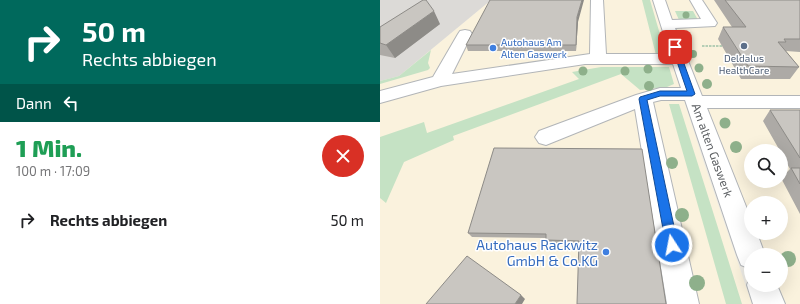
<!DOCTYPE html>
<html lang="de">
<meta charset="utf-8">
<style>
:root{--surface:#fff;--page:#f2f2f2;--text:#202124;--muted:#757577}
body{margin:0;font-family:"Exo 2",sans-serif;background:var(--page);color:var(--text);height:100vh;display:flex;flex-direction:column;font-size:15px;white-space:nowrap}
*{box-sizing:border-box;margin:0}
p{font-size:13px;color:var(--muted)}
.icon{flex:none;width:22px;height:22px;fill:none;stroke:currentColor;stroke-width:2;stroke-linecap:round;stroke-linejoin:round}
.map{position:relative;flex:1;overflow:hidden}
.sheet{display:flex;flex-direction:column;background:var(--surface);width:380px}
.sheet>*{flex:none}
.guide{background:#00695c;color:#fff;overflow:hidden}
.buttons{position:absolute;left:364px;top:144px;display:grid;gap:8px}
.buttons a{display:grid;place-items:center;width:44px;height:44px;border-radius:50%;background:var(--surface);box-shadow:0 4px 16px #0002;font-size:20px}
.pin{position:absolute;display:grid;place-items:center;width:34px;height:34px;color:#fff;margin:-17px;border-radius:8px;box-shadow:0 2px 6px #0006}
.me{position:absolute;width:44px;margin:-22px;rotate:349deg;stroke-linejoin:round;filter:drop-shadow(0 0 3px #0008)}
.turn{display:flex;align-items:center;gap:14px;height:84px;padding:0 16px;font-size:18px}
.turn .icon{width:52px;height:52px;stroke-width:2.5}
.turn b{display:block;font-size:28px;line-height:34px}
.then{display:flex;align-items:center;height:38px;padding:0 16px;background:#0003;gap:8px;font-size:15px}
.round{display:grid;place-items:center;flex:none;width:42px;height:42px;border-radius:21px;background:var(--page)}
.head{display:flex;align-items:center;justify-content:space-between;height:68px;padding:0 16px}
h1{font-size:24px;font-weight:800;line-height:30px;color:#1e9e55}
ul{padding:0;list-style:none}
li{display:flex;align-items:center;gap:12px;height:60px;padding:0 16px}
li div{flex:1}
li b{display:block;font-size:15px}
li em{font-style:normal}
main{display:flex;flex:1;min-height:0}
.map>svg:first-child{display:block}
.commercial{fill:#faf2dd;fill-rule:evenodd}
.industrial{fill:#dcdad7}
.green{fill:#c5e2c4}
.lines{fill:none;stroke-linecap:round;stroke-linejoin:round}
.minor-casing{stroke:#b2b5b8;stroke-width:2}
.path{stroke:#9ec2a8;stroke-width:1.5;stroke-dasharray:2.5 1;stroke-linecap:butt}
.minor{fill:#fff;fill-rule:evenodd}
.tree{fill:#8eb08b}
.wall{fill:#adaaa6}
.shaded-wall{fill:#8d8b87}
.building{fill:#c9c6c1;stroke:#8d8b87}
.route{fill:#1a73e8;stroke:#114b97}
.service-dot{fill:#5c6f8a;stroke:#fff;stroke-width:1.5}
.shop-dot{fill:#3f7fe0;stroke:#fff;stroke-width:1.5}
.labels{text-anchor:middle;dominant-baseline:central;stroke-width:3;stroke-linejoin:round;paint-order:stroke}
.far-shop-label{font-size:10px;fill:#366cbe;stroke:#fff;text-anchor:start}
.far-service-label{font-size:10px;fill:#4e5e75;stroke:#fff}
.street-label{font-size:12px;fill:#5d6063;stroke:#fff}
.near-shop-label{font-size:14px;fill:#366cbe;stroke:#fff;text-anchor:end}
</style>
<main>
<section class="sheet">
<div class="guide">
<div class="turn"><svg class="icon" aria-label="right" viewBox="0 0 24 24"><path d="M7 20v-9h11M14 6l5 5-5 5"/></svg><div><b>50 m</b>Rechts abbiegen</div></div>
<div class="then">Dann<svg class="icon" aria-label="left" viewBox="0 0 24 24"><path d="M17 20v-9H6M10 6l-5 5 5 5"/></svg></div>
</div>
<div class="head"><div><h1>1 Min.</h1><p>100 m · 17:09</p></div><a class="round" style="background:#d93025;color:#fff"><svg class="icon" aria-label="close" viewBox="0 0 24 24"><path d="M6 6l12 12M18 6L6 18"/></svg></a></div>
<ul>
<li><svg class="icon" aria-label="right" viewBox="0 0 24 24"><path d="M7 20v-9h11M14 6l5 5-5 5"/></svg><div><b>Rechts abbiegen</b></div><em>50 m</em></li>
</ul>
</section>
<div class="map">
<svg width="420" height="304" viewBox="0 0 420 304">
<rect width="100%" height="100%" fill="#edebe5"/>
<path class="commercial" d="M 111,0 L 272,0 L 324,163 L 372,304 L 0,304 L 0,81 L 19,76 Z
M 285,0 L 420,0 L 420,304 L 406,304 L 398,285 L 401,285 L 401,255 L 386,255 L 377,233 L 401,233 L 401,203 L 371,203 L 371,217 ZM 371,151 L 401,151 L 401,181 L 371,181 Z"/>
<path class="industrial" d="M 0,0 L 111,0 L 19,76 L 0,81 Z"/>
<path class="green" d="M 262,0 L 270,0 L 286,55 L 276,55 Z
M 295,11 L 313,11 L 318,20 L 299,20 Z
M 51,50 L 48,63 L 50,68 L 48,70 L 0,84 L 0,81 L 19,76 Z
M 221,67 L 289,67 L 294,84 L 287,87 L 260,90 L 241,74 L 73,136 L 74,140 L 24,162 L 6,203 L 0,198 L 0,137 L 44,122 L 47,133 L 199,79 L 192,72 Z
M 289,104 L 299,104 L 362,304 L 346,304 Z"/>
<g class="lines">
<g class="minor-casing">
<path id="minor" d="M 211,0 L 223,0 L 226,54 L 290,54 L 273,0 L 285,0 L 292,20 L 321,19 L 310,0 L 322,0 L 337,23 L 335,26 L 295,28 L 322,96 L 420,96 L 420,108 L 327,108 L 371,219 L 371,233 L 377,233 L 385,255 L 371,255 L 371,269 L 361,265 L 357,255 L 305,100 L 281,100 L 273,102 L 319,304 L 287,304 L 255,109 L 166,145 L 159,143 L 155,137 L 159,131 L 256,95 L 280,88 L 301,88 L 293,64 L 205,64 L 61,86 L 0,103 L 0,91 L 53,77 L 78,34 L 80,31 L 85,30 L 90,31 L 92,34 L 72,74 L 210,54 Z
M 371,274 L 371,285 L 397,285 L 405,304 L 373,304 L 367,285 Z"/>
</g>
<path class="path" d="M 322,46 L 342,46"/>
<use href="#minor" class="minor"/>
</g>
<g class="tree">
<circle cx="306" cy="15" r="3.5"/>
<circle cx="308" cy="42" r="4"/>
<circle cx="313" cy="54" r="4"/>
<circle cx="319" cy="68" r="4.5"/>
<circle cx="268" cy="69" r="4.5"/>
<circle cx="203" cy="71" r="4.5"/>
<circle cx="245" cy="71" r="4.5"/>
<circle cx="327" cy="84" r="5"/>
<circle cx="269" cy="86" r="5"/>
<circle cx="345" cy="123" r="5.5"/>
<circle cx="356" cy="147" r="6"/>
<circle cx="292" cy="163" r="6"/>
<circle cx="302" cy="215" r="7"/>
<circle cx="408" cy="259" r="8"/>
<circle cx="317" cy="283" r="8"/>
</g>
<path class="wall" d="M 334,0 L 420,0 L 420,52 L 406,51 L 419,67 L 410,79 L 361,79 L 338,39 L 343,27 L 352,27 Z
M 198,22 L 196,51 L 88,51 L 86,45 Z
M 60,24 L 15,58 L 0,55 L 0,27 Z
M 390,110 L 420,110 L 420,214 L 401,178 L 410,169 L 401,153 L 401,151 L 400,151 L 383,121 Z
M 262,149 L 198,245 L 167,244 L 166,240 L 166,238 L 92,237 L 88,233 Z"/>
<path class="shaded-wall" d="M 202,0 L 204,0 L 198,22 L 196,51 L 197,17 Z
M 54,11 L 60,24 L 15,58 L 6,45 Z
M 141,295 L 145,299 L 142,304 L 135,304 Z"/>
<path class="building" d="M 43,0 L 46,0 L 54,11 L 6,45 L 0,43 L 0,27 Z
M 110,0 L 202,0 L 197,17 L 196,45 L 86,45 Z
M 345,0 L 420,0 L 420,39 L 404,39 L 406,42 L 398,42 L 419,67 L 368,66 L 343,27 L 366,27 Z
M 390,110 L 420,110 L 420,158 Z
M 114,148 L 262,149 L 286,304 L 197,304 L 199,241 L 166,240 L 166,234 L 88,233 Z
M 411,168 L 420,168 L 420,184 Z
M 87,256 L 141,295 L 135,304 L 46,304 Z"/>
<path class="route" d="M 293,46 L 298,47 L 315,94 L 312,96 L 280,96 L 267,100 L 298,245 L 296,250 L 292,251 L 288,250 L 286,245 L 259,99 L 260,97 L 280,91 L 307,91 L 292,47 Z"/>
<circle class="service-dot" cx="364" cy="46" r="4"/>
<g class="shop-dot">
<circle cx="113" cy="48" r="4"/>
<circle cx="226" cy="252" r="4"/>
</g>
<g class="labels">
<g class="far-shop-label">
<text x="121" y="42">Autohaus Am<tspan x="121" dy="12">Alten Gaswerk</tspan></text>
</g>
<g class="far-service-label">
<text x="364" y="58">Deldalus<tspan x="364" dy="12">HealthCare</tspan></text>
</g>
<g class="street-label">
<text transform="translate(333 150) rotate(70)">Am alten Gaswerk</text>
</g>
<g class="near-shop-label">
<text x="218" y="244">Autohaus Rackwitz<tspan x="218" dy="16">GmbH &amp; Co.KG</tspan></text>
</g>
</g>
</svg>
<div class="buttons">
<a><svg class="icon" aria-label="search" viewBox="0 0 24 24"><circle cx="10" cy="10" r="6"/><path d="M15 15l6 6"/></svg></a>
<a>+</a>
<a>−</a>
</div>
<div class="pin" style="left:295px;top:47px;background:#d93025"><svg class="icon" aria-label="arrive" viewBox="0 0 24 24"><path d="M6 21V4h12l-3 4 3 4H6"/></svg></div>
<svg class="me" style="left:292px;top:245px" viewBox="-20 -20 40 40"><circle r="17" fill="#1a73e8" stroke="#fff" stroke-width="3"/><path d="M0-11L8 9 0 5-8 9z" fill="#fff"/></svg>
</div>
</main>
